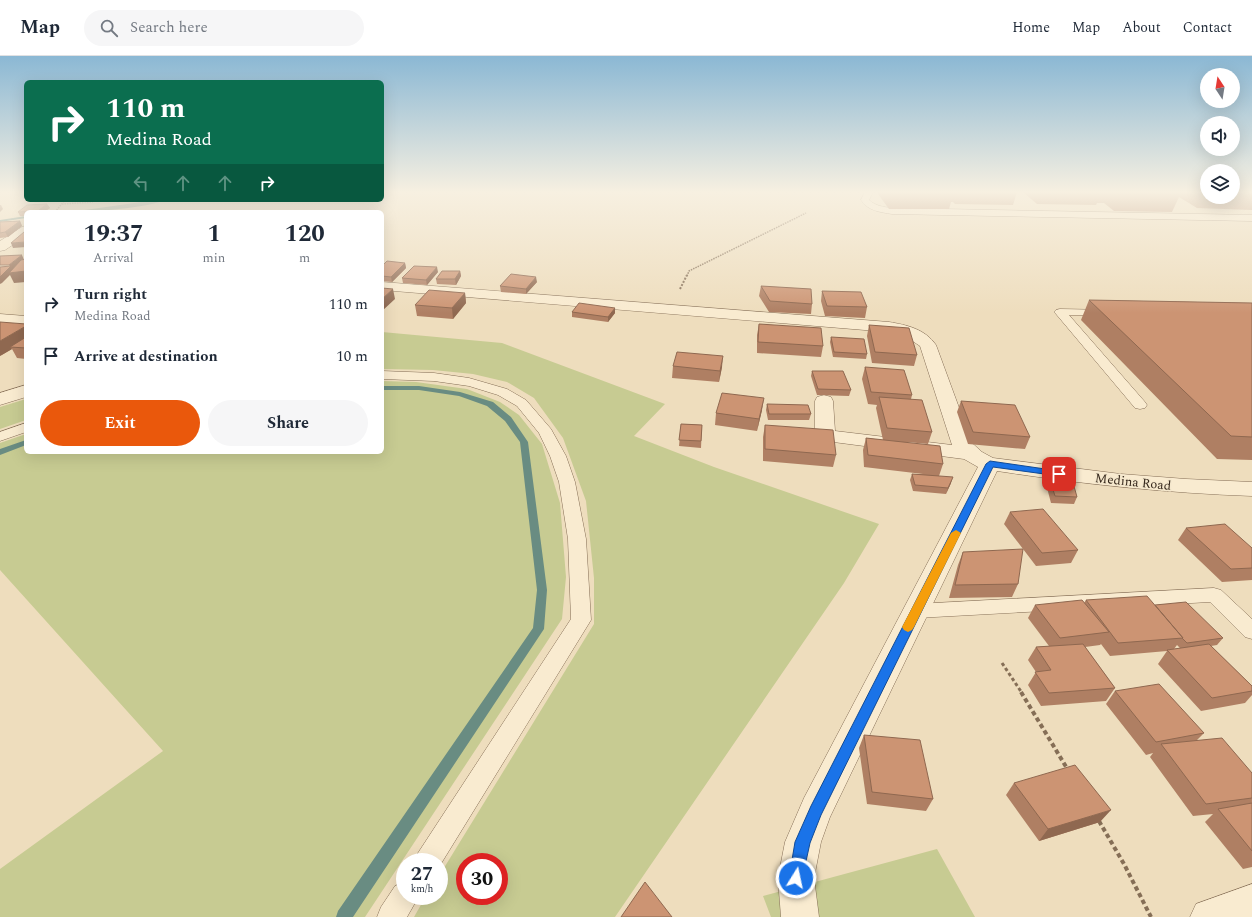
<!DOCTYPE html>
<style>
:root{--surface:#fff;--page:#f6f6f7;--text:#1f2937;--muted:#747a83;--line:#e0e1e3;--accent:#ea580c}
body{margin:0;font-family:Spectral,serif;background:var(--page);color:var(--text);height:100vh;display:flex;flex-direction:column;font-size:15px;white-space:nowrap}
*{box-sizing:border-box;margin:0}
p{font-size:13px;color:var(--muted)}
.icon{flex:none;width:22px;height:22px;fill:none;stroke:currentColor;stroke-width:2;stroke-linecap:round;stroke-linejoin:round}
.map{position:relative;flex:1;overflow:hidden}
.details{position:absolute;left:24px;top:154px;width:360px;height:244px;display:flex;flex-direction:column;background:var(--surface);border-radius:6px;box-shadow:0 4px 16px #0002}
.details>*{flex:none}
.hud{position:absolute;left:24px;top:24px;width:360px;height:122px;border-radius:6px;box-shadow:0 4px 16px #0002;background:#0b6e4f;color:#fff;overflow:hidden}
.needle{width:26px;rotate:348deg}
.buttons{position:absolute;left:1200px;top:12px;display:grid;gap:8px}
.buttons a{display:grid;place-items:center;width:40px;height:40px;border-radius:50%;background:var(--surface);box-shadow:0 4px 16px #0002;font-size:20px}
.speed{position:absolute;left:396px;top:797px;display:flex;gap:8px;font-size:20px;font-weight:700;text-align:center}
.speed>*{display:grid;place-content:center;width:52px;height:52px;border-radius:50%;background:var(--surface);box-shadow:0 4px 16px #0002;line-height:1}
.speed small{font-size:10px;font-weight:400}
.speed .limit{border:6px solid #d22;background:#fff;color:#111}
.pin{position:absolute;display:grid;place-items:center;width:34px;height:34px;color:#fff;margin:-17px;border-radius:8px;box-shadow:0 2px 6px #0006}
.me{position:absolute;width:44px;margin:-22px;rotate:10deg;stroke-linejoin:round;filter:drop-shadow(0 0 3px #0008)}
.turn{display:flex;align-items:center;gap:14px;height:84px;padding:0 16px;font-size:18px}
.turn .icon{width:52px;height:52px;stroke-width:2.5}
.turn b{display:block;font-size:28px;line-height:34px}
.lanes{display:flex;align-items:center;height:38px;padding:0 16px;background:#0003;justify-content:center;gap:20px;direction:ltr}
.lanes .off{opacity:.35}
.eta{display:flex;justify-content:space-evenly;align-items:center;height:68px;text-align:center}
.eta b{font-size:24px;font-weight:700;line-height:28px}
.primary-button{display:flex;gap:8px;margin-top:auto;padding:8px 16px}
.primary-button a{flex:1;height:46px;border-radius:24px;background:var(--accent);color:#fff;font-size:16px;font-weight:700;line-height:46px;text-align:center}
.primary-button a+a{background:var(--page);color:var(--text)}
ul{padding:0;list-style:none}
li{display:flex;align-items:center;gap:12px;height:52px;padding:0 16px}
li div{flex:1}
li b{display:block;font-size:15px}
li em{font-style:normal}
header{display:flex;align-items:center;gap:24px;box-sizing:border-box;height:56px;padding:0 20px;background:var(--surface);border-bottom:1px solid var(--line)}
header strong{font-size:19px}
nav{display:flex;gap:22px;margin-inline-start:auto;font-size:14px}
.search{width:280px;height:36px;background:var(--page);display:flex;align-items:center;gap:10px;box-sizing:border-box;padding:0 14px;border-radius:22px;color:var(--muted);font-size:15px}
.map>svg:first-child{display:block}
.green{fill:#c7cb92;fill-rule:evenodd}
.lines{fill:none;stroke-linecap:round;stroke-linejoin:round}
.stream{fill:#698c82;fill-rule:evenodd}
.service-casing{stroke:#856e56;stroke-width:1}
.minor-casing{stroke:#856e56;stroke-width:1}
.path-far3{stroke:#856e56;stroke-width:1.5;stroke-dasharray:1.5 1;stroke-linecap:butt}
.path-far2{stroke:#856e56;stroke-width:2;stroke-dasharray:2 1.5;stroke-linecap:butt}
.path-far1{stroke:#856e56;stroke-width:3;stroke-dasharray:3.5 2.5;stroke-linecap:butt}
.path{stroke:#856e56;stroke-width:4;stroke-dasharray:4.5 3;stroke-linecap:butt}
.service{fill:#f9ebd0;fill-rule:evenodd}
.minor{fill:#f9ebd0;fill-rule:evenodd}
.wall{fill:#af7f63;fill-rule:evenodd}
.shaded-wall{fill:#8f6850}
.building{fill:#cc9473;stroke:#8f6850}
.route{fill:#1a73e8;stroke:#114b97}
.slow{fill:#f59e0b}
.labels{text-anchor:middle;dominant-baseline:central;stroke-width:3;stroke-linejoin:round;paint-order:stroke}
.street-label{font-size:13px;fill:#35271b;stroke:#f5e8cd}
</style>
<header>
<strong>Map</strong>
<div class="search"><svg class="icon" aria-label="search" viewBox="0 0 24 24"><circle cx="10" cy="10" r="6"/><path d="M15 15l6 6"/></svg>Search here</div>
<nav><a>Home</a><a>Map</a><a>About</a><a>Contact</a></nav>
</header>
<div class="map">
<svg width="1252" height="861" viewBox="0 0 1252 861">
<rect width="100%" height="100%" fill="#eeddbd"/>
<path class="green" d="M 382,276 L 502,287 L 665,348 L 634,380 L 714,411 L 879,468 L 844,527 L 615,861 L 414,861 L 426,840 L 439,840 L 439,820 L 594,568 L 594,522 L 586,445 L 563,382 L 534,342 L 507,326 L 473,318 L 433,314 L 382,313 ZM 465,806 L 499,806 L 499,840 L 465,840 Z
M 382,325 L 416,326 L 467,333 L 500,346 L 519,359 L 542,388 L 560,447 L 566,521 L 562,563 L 365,861 L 0,861 L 0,813 L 163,695 L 0,514 L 0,387 L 26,378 L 26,396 L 382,396 Z
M 26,343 L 26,364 L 0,373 L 0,351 Z
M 937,793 L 975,861 L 771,861 L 763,840 Z"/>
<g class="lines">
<path class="stream" d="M 155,144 L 164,144 C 150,152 89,156 71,156 Z
M 26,160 L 26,162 L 0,166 L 0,164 Z
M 382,330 L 419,330 L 460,336 L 493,346 L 511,361 L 528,386 L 547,534 L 544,573 L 542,576 L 353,861 L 336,861 L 338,855 L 533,572 L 537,534 L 520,386 L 505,365 L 487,350 L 459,340 L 419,334 L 382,334 Z
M 26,384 L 26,389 L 0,399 L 0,393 Z"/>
<g class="service-casing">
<path id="service" d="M 865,136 L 873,136 L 869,144 C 876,150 883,151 892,152 L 1252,159 L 1252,165 L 892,158 C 880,156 868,155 861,144 Z
M 1060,253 L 1110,254 L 1112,256 L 1110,258 L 1106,259 L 1069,259 L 1145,346 L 1147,349 L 1145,352 L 1140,353 L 1135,352 L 1056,258 L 1054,256 L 1056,254 Z
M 382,315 L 434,317 L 469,322 L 507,333 L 526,344 L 551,373 L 566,400 L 575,426 L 586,483 L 591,564 L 439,811 L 439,806 L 414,806 L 418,797 L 571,563 L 568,483 L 559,426 L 550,400 L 539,377 L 517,350 L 498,339 L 469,330 L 434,325 L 382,323 Z
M 26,367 L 26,376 L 0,385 L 0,376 Z
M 1214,532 L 1221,534 L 1252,563 L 1252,583 L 1245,581 L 1210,546 L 916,562 L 909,560 L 906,555 L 909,550 L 916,548 Z
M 405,826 L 405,840 L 419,840 L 407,861 L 377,861 L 381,851 L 395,830 Z"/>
</g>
<g class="minor-casing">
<path id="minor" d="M 26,170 L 26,180 L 5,194 L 0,195 L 0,185 L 22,171 Z
M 382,226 L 889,266 C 907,269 925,273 936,289 L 972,387 L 982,396 L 993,402 L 1121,418 L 1186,423 L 1252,426 L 1252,440 C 1166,437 1082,428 997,415 L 830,761 L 821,786 L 814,822 L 819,861 L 781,861 L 778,822 L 785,786 L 804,742 L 978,411 L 964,403 L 818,384 L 815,380 L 815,345 L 817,341 L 824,339 L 831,341 L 833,345 L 835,375 L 952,389 L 920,290 L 905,280 L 889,276 L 382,234 Z
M 0,258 L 26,260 L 26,270 L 0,268 Z
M 26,329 L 26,341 L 0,349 L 0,337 Z
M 1252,828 L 1252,861 L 1190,861 L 1196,848 Z"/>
</g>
<path class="path-far3" d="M 62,148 L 93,146
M 55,156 L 65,144
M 687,220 L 689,215 L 806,157"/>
<path class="path-far2" d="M 680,233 L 687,219"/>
<path class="path-far1" d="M 1002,607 L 1022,637"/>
<path class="path" d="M 1021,636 L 1068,714
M 1099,765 L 1124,808 L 1151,861"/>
<use href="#service" class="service"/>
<use href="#minor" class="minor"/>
</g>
<path class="wall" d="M 878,136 L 1017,136 L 1013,149 L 955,148 L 953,146 L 951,146 L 949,153 L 889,153 L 878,138 Z
M 1023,136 L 1207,136 L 1207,141 L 1233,141 L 1233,136 L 1252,136 L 1252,154 L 1197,152 L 1179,141 L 1172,156 L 1114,155 L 1104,147 L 1097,147 L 1096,149 L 1037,148 Z
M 47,148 L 50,152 L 44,156 L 26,156 L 26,160 L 20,160 L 18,156 Z
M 20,165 L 22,170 L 8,181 L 0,182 L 0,166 Z
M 405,207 L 406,212 L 392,226 L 382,225 L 382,210 Z
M 460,215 L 461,220 L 456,229 L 437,228 L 436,223 Z
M 438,216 L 427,229 L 403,227 L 402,222 Z
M 537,226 L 526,238 L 501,236 L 500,230 Z
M 761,230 L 812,248 L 811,258 L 769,256 L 759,240 Z
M 822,235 L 867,251 L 865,262 L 825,260 L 821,245 Z
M 465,237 L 466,247 L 453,263 L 417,260 L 415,249 Z
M 1089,244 L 1252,247 L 1252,404 L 1217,403 L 1081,264 Z
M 615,252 L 615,257 L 608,266 L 572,261 L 572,256 Z
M 26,268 L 26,303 L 17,302 L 12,293 L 0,300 Z
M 759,268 L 823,290 L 821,301 L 757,297 L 757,279 Z
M 869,269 L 917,299 L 914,310 L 872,307 L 867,280 Z
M 831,281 L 867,298 L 866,303 L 833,301 L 830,286 Z
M 673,310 L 722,311 L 719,326 L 672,322 Z
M 865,311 L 912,339 L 911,343 L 932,376 L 928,388 L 907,386 L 943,408 L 939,420 L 951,427 L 946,438 L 913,435 L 910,424 L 912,418 L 923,418 L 864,411 L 863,394 L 866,382 L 883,384 L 876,352 L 877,349 L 868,348 L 862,323 Z
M 812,315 L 851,334 L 849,340 L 817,339 L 811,320 Z
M 961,345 L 1030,381 L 1025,393 L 968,388 L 957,356 Z
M 767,348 L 811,358 L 809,364 L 768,364 L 766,354 Z
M 762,354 L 757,375 L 715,369 L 716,357 Z
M 681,368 L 702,369 L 701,392 L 679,390 Z
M 765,369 L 836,399 L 833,411 L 763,405 L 763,381 Z
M 1049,421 L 1077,441 L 1074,448 L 1051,447 L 1046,428 Z
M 1010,456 L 1078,494 L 1071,507 L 1036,510 L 1004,468 Z
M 1186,472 L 1252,492 L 1252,524 L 1222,526 L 1178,484 Z
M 963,496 L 1018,528 L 1012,541 L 949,542 L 958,509 Z
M 1086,544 L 1155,549 L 1223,582 L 1217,589 L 1211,590 L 1252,630 L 1252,639 L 1245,647 L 1201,655 L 1158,608 L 1167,595 L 1110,600 L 1101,588 L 1100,589 L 1085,591 L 1115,632 L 1106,645 L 1041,650 L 1028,629 L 1036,616 L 1028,604 L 1036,591 L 1049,590 L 1028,562 L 1035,549 L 1084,547 ZM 1177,589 L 1180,592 L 1174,593 Z
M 1115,635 L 1204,677 L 1197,684 L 1252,717 L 1252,811 L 1243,813 L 1205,766 L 1213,758 L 1193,760 L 1150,701 L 1153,697 L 1146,699 L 1106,648 Z
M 864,679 L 933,743 L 926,755 L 867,748 L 859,692 Z
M 1014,727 L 1100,766 L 1039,785 L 1006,739 Z"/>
<path class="shaded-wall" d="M 47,148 L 50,152 L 44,156 L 39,156 L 38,155 Z
M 0,149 L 1,149 L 3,153 L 0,156 Z
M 20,165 L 22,170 L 8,181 L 5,176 Z
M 26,186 L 26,191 L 13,192 L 11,187 Z
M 22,199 L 24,204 L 26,215 L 26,226 L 14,227 L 10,219 L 2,227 L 0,228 L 0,221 L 10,211 L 9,209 Z
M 405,207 L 406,212 L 392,226 L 391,221 Z
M 437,211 L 438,216 L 427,229 L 426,224 Z
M 460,215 L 461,220 L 456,229 L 455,223 Z
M 536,221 L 537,226 L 526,238 L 526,233 Z
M 393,233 L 395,243 L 382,255 L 382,243 Z
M 465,237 L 466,247 L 453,263 L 452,252 Z
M 615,252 L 615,257 L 608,266 L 608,261 Z
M 26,270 L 26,285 L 10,291 L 12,293 L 0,300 L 0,285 Z
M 723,300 L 722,311 L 719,326 L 720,315 Z
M 764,342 L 762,354 L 757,375 L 759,363 Z
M 953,421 L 951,427 L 946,438 L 948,432 Z
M 1111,754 L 1100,766 L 1039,785 L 1048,773 Z"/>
<path class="building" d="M 47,148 L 38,155 L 18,156 L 27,149 Z
M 20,165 L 5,176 L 0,177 L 0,166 Z
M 24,176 L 26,176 L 26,186 L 11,187 Z
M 22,199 L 9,209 L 0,209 L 0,200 Z
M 26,203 L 26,215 L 9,217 L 21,204 Z
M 387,205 L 405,207 L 391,221 L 382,220 L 382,210 Z
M 11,210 L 0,221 L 0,211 Z
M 414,210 L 437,211 L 426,224 L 402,222 Z
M 442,215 L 460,215 L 455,223 L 436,223 Z
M 511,218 L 536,221 L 526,233 L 500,230 Z
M 761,230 L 811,233 L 812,248 L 770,245 Z
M 382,232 L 393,233 L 382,243 Z
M 429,234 L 465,237 L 452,252 L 415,249 Z
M 822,235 L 861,236 L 867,251 L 827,250 Z
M 1089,244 L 1252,247 L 1252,381 L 1231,380 Z
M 579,247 L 615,252 L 608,261 L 572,256 Z
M 0,266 L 26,268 L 26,270 L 0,285 Z
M 759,268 L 821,272 L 823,290 L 758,286 Z
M 869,269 L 909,272 L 917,299 L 875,296 Z
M 26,281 L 26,292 L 10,291 Z
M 831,281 L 864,283 L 867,298 L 834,296 Z
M 677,296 L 723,300 L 720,315 L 673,310 Z
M 865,311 L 904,314 L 912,339 L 871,336 Z
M 812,315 L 843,315 L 851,334 L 818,333 Z
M 722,337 L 764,342 L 759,363 L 716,357 Z
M 879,341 L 922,344 L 932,376 L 887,372 Z
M 961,345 L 1015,349 L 1030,381 L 973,376 Z
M 767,348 L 808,349 L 811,358 L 769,358 Z
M 681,368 L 702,369 L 701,385 L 679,384 Z
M 765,369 L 833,374 L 836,399 L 765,393 Z
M 866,382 L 940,390 L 943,408 L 868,399 Z
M 912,418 L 953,421 L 948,432 L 915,429 Z
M 1049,421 L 1072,423 L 1077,441 L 1055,440 Z
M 1043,453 L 1078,494 L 1042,497 L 1010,456 Z
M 1225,468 L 1252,492 L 1252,512 L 1231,513 L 1186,472 Z
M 1023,493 L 1018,528 L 955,529 L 963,496 Z
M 1147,540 L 1183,582 L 1118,587 L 1086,544 Z
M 1082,544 L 1109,576 L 1060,582 L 1035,549 Z
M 1186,546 L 1223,582 L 1187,587 L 1182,582 L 1183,582 L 1155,549 Z
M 1083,588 L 1115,632 L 1049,637 L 1035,616 L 1051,614 L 1036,591 Z
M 1209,588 L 1252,630 L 1252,635 L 1212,642 L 1167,594 Z
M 1159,628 L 1204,677 L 1156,686 L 1115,635 Z
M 864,679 L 920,684 L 933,743 L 872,736 Z
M 1222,682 L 1252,717 L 1252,742 L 1206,748 L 1161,688 Z
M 1075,709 L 1111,754 L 1048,773 L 1014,727 Z
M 1252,747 L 1252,795 L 1218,753 Z
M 645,826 L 672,861 L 621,861 Z"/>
<linearGradient id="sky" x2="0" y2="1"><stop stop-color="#8bb8d4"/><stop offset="0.53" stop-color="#f7f0e1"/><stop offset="1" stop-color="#f7f0e1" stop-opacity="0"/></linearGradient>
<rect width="1252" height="257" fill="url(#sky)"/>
<path class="route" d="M 990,405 L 1059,415 L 1063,418 L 1059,420 L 993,411 L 821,759 L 810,787 L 801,828 L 796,830 L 791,828 L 789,822 L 795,786 L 811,750 L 986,408 Z"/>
<path class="slow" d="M 956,474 L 961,477 L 914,571 L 912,574 L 908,576 L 904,574 L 902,571 L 951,477 Z"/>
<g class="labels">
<g class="street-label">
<text transform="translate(1133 426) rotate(6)">Medina Road</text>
</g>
</g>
</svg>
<div class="buttons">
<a><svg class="needle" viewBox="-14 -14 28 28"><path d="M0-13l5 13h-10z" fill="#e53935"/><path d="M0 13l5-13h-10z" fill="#747a83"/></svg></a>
<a><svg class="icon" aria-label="sound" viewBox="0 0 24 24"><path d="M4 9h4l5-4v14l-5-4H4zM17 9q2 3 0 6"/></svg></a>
<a><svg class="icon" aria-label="layers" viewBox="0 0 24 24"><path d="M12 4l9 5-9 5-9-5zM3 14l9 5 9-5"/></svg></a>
</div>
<div class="speed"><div>27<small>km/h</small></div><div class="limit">30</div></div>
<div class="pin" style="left:1059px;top:418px;background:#d93025"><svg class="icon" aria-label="arrive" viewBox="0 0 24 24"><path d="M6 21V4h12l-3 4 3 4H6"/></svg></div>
<svg class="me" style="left:796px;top:822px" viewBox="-20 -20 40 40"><circle r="17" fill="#1a73e8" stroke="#fff" stroke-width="3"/><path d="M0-11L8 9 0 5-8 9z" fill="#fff"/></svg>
<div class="hud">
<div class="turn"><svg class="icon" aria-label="right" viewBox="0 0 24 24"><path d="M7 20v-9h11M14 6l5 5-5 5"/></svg><div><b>110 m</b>Medina Road</div></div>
<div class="lanes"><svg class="icon off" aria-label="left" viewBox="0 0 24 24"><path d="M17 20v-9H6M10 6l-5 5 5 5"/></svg><svg class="icon off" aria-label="ahead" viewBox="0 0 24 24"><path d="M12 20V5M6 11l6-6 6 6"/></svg><svg class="icon off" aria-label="ahead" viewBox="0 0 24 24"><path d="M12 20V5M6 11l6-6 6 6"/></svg><svg class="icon" aria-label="right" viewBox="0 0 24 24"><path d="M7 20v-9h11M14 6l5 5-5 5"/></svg></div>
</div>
<section class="details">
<div class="eta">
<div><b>19:37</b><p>Arrival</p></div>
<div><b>1</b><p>min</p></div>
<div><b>120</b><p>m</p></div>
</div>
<ul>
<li><svg class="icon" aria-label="right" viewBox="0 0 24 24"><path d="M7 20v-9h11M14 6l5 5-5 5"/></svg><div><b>Turn right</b><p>Medina Road</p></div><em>110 m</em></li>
<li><svg class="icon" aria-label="arrive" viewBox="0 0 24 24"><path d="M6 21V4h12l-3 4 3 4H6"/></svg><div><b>Arrive at destination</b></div><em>10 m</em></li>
</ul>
<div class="primary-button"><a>Exit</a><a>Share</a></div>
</section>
</div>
